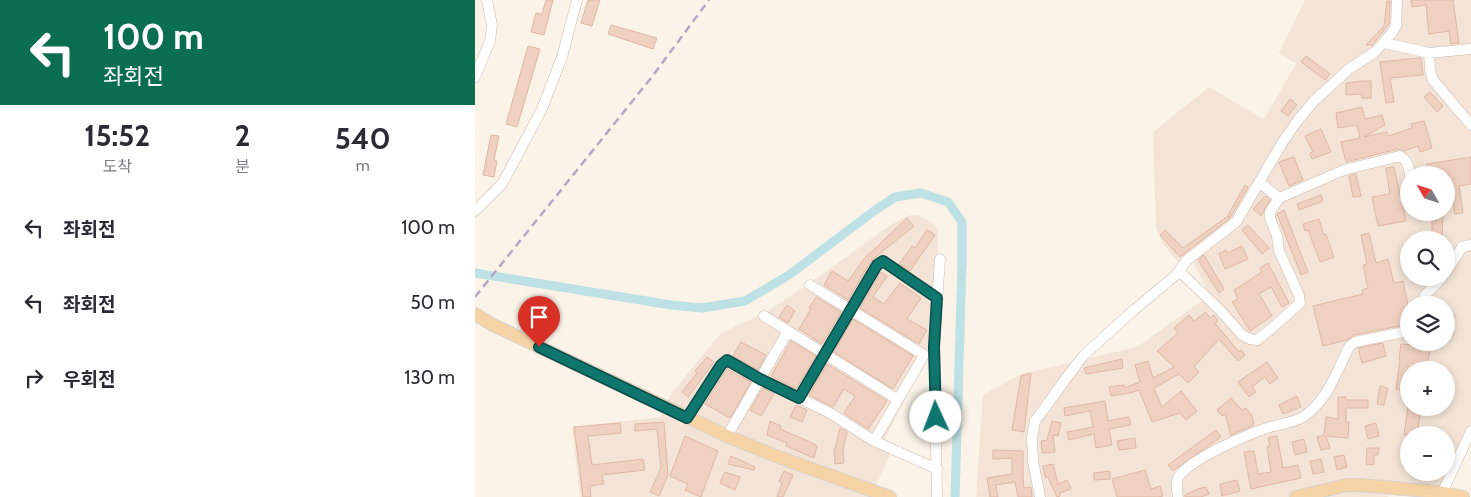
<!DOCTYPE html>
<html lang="ko">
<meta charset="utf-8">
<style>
:root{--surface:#fff;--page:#f2f2f3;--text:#2b2b33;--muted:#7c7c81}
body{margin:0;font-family:Cabin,"Noto Sans KR",sans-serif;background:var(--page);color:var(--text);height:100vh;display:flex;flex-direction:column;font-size:19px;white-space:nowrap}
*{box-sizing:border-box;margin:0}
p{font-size:16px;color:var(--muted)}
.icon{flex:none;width:28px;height:28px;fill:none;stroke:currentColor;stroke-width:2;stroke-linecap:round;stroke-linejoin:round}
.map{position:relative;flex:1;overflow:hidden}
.panel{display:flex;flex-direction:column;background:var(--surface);width:475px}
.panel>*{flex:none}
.top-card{background:#0b6e4f;color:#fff;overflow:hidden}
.needle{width:32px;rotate:309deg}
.controls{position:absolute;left:925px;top:166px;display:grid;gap:10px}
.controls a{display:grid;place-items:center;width:55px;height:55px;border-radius:50%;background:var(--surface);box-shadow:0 2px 8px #0003;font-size:25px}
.pin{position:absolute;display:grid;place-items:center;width:42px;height:42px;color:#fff;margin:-51px -21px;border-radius:50% 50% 50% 0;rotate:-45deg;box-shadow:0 0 5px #0007}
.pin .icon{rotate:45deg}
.me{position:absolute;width:55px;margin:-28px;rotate:358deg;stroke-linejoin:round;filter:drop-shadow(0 0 4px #0008)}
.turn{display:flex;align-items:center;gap:18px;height:105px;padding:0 20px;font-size:22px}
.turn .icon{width:65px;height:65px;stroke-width:2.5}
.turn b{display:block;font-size:35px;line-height:42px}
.eta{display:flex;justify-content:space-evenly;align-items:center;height:85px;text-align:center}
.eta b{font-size:30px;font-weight:800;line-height:35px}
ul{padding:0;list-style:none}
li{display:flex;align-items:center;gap:15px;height:75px;padding:0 20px}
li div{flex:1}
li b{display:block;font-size:19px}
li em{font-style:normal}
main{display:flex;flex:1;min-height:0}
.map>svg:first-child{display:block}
.residential{fill:#f3e4d7;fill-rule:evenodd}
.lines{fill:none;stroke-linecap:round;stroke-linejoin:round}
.canal{stroke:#bde1e4;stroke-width:9}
.building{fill:#efd1c1;stroke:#e1b7a3}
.minor-casing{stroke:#cdbaaf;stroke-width:11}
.major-casing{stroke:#d8d1cd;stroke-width:14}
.minor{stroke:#fff;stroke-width:10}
.major{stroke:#f6d3a5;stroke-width:12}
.rail{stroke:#b5a7c5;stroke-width:2.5;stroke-dasharray:8 5;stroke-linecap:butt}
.route-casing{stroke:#0a4d48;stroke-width:12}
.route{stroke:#0f766e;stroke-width:9}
</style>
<main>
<section class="panel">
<div class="top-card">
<div class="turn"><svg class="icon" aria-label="left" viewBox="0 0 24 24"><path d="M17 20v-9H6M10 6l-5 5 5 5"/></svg><div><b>100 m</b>좌회전</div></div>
</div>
<div class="eta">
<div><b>15:52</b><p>도착</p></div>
<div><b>2</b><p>분</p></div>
<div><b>540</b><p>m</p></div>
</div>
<ul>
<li><svg class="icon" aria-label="left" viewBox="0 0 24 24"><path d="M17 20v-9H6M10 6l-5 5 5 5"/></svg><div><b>좌회전</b></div><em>100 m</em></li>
<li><svg class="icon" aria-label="left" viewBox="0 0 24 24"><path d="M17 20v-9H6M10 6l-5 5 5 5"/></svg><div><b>좌회전</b></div><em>50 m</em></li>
<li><svg class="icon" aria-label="right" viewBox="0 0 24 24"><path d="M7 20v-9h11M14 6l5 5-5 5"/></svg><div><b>우회전</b></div><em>130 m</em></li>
</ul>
</section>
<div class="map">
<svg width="996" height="497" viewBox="0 0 996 497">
<rect width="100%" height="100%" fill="#fbf3e8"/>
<path class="residential" d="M 830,0 L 996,0 L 996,423 L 972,475 L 964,487 L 916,484 L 913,497 L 501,497 L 508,395 L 546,374 L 662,347 L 735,295 L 718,262 L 707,267 L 688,244 L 681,228 L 678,132 L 734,87 L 789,119 L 821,64 L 804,53 ZM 934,175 L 971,175 L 971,212 L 934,212 ZM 934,240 L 971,240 L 971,278 L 934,278 ZM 934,305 L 971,305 L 971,342 L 934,342 ZM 934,370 L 971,370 L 971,408 L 934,408 ZM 934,435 L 971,435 L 971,472 L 934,472 Z
M 443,215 L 455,221 L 463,229 L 463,334 L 406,447 L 416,452 L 396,497 L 105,497 L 97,427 L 186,417 L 195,395 L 246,333 L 290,313 L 339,280 L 414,226 L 432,216 Z"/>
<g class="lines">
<path class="canal" d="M 0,273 L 196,305 L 227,308 L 270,301 L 314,275 L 399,211 L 420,197 L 446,193 L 473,202 L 487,222 L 487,263 L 480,497"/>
</g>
<path class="building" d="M 71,0 L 78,0 L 69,35 L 56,32 L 61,13 L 67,14 Z
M 113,0 L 125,0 L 117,26 L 106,23 Z
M 936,0 L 978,0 L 984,43 L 976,44 L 974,31 L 954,34 L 951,5 L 937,7 Z
M 912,1 L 915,1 L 914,24 L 897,45 L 891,45 L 909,26 Z
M 136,25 L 182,38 L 178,49 L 133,34 Z
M 53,46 L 65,49 L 42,127 L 31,124 Z
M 831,56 L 855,74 L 850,80 L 826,62 Z
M 944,58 L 946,58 L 948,75 L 915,78 L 919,102 L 911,103 L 905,62 Z
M 887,81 L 896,81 L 896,98 L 887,98 L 887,94 L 871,95 L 871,83 Z
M 955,92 L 968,106 L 962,112 L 949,97 Z
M 815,99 L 822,105 L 813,116 L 806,111 Z
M 887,107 L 890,119 L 907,115 L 910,125 L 889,137 L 912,132 L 913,136 L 937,128 L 936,124 L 949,121 L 957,148 L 945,152 L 943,146 L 929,151 L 923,149 L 871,162 L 866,142 L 885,138 L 882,125 L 863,128 L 861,113 Z
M 846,129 L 856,152 L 837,159 L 835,153 L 838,152 L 830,136 Z
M 16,135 L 24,136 L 19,160 L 22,161 L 19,177 L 8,175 Z
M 819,157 L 828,180 L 814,186 L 804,162 Z
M 996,157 L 996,184 L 984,186 L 988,213 L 980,214 L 974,175 L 953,175 L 952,164 Z
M 919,167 L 931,221 L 903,226 L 897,197 L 915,194 L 911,168 Z
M 881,174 L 886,196 L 878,197 L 874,176 Z
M 770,185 L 773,187 L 755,218 L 753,215 Z
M 846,195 L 848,201 L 824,210 L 822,204 Z
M 790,196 L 795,200 L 786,216 L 778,209 Z
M 809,210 L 833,272 L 826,275 L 802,214 Z
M 960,212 L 968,212 L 967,240 L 957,240 L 957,221 L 961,221 Z
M 753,216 L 754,219 L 705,257 L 685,235 L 690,230 L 708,248 Z
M 432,218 L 439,226 L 396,261 L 373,300 L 349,285 L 357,271 L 373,281 L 389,259 Z
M 844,219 L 849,235 L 851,234 L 859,257 L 845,262 L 833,230 L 830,231 L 828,224 Z
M 773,225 L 794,248 L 787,254 L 767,230 Z
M 452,230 L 460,235 L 435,271 L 424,264 L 437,246 L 440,248 Z
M 894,233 L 901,263 L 913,259 L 919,283 L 928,281 L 934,309 L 934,324 L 879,335 L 872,340 L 848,346 L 838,306 L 888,294 L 887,290 L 893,288 L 888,265 L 892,264 L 886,235 Z
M 767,246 L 773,259 L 750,269 L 744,254 L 751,250 L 752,253 Z
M 729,255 L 749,289 L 744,293 L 723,260 Z
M 793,263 L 814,303 L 807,307 L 796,287 L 784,294 L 797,316 L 775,331 L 757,302 L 763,299 L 759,290 L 787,272 L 785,268 Z
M 406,272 L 412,276 L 398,297 L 409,304 L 425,283 L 446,298 L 432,319 L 452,330 L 444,344 L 385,308 Z
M 341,297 L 366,312 L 347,344 L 324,329 L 336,309 L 334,308 Z
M 312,305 L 320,311 L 313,323 L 304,317 Z
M 731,312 L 735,318 L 739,315 L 743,321 L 740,323 L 764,352 L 766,350 L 770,355 L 763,361 L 744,339 L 719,367 L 724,372 L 713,383 L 704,374 L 679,388 L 687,407 L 706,391 L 722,411 L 711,420 L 705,413 L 677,422 L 664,390 L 655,393 L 636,396 L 634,387 L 649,385 L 649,388 L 665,382 L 660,365 L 673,361 L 678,378 L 699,367 L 682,351 L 703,333 L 699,328 L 714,315 L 719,321 Z
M 971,314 L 980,315 L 978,336 L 971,335 Z
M 378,319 L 438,356 L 418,389 L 359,352 Z
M 316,341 L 341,356 L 321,389 L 296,376 Z
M 266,342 L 291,355 L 283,370 L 258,356 Z
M 949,342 L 957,342 L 951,370 L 932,370 L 929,391 L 921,389 L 925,360 L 924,359 L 926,344 L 948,346 Z
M 908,343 L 911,356 L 887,363 L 883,348 Z
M 232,357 L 239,362 L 213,397 L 207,392 L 222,373 L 220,371 Z
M 647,359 L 648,368 L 611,374 L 609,368 Z
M 792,362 L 803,378 L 795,384 L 790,377 L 777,387 L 781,392 L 774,397 L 763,382 Z
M 352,364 L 412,401 L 393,429 L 369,413 L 380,396 L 369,389 L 358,407 L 334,395 Z
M 252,369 L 276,382 L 255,418 L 230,404 Z
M 556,373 L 549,432 L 537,430 L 546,376 Z
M 905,386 L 913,388 L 909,405 L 902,404 Z
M 288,388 L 299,394 L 286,416 L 275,410 Z
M 822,396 L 826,407 L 808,414 L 804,405 Z
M 863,397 L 871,397 L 871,400 L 893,400 L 893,408 L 871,408 L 871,422 L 874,422 L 873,438 L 851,436 L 855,448 L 846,450 L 842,437 L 849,435 L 851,417 L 863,419 Z
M 756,398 L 767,410 L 771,408 L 777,416 L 779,425 L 756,435 L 750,414 L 747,416 L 742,410 Z
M 630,401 L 633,421 L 654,417 L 656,425 L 634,429 L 637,445 L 621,448 L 619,434 L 594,440 L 592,432 L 618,427 L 615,411 L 590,416 L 589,408 Z
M 321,405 L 332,410 L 327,422 L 315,417 Z
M 933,407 L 946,409 L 942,435 L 929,435 Z
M 295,421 L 306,426 L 305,429 L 333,441 L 342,446 L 339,458 L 311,446 L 312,443 L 292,435 Z
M 577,421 L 586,423 L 583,436 L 578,435 L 580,452 L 567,453 L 566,441 L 572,440 Z
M 189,422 L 193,475 L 184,496 L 175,492 L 186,468 L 182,429 L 160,431 L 160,424 Z
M 145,423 L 146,433 L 113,436 L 117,465 L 168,459 L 170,470 L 127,475 L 129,484 L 115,486 L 116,497 L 108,497 L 99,427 Z
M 901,423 L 904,436 L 893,439 L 890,426 Z
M 365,428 L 372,432 L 368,450 L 369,463 L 360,464 L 359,449 L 360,449 Z
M 741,430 L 746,437 L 698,471 L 693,465 Z
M 210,436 L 243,451 L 226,497 L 210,490 L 213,484 L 195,476 Z
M 802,436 L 808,468 L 823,465 L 826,478 L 776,489 L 769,452 L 779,451 L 783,474 L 796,472 L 792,447 L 795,446 L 793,438 Z
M 660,438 L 661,448 L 644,450 L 642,441 Z
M 829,439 L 832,452 L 820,455 L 817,442 Z
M 892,448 L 904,448 L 903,455 L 899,455 L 899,465 L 891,464 Z
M 518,450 L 548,451 L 548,476 L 549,488 L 556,487 L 557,497 L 543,497 L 540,482 L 521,485 L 523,497 L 515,497 L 512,478 L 537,474 L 537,458 L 518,459 Z
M 869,455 L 872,467 L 862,470 L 859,457 Z
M 256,456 L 280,467 L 279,470 L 253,464 Z
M 846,459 L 849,472 L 838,474 L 835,461 Z
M 578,464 L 583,484 L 592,480 L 596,489 L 585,493 L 585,496 L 582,497 L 573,477 L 570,477 L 568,466 Z
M 670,470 L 676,489 L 685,486 L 688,496 L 683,497 L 642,497 L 637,479 Z
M 309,471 L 318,475 L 308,497 L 302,497 L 307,483 L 304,481 Z
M 635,471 L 635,479 L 619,480 L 619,473 Z
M 250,472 L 265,477 L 260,490 L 245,483 Z
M 762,480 L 765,491 L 747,496 L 745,484 Z
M 731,487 L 734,494 L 726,497 L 710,497 L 710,495 L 723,489 Z"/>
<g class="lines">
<g class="minor-casing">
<path id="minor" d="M 910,43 L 954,53 L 996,49
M 954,53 L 955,70 L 958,80 L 996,125
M 0,77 L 15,41 L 17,25 L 12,0
M 804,198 L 869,170 L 925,156 C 933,161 933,166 935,175
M 0,211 L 27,184 L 67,109 L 87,57 L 102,0
M 704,271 L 745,310 L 767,335 L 775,339 L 782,340 L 797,328 L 825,303 L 824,295 L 804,251 L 802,236 L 795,218 L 795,212 L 804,198 L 785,183
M 971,272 L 987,247 L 996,245
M 335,285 L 449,355 L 399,441
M 947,305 L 950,295 L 967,278
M 289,316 L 422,399
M 324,398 L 402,265 L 408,261 L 462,298
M 212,418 L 246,365 L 252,361 L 285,379 L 355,413 L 399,441 L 462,469
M 252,436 L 313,331
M 967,493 L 996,431
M 462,497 L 459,347 L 465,259
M 565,497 L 558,461 L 557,437 L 560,421 L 601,365 L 609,355 L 659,310 L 701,275 L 712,260 L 761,222 L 807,143 L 823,120 L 839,101 L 874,69 L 900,52 L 916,34 L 921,26 L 922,0
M 703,497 C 702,490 700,481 705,475 C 718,458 771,435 792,428 C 804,424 818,423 828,417 C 852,402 862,371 874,347 L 880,342 L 934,331"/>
</g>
<g class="major-casing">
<path id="major" d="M 0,314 L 18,325 L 252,436 L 298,455 L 415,497
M 821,497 L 872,485 L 885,485 L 963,492 L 988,497"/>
</g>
<use href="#minor" class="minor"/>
<use href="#major" class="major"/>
<path class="rail" d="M 0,297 L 176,78 L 234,0"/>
</g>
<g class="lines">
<g class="route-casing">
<path id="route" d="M 64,347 L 212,418 L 246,365 L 252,360 L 285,379 L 324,398 L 402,265 L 408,261 L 462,298 L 459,347 L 461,417"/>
</g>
<use href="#route" class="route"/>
</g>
</svg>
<div class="controls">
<a><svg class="needle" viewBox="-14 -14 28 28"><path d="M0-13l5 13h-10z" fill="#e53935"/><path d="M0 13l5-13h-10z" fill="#7c7c81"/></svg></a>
<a><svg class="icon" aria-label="search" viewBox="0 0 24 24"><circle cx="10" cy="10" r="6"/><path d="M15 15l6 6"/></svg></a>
<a><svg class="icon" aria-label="layers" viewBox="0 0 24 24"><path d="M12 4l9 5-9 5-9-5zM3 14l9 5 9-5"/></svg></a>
<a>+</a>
<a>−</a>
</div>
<div class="pin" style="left:64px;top:347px;background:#d93025"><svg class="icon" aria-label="arrive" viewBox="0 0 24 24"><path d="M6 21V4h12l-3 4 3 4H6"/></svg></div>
<svg class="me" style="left:461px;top:417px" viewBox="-20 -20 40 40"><circle r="19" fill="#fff"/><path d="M0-13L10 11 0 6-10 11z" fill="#0f766e"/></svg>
</div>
</main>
